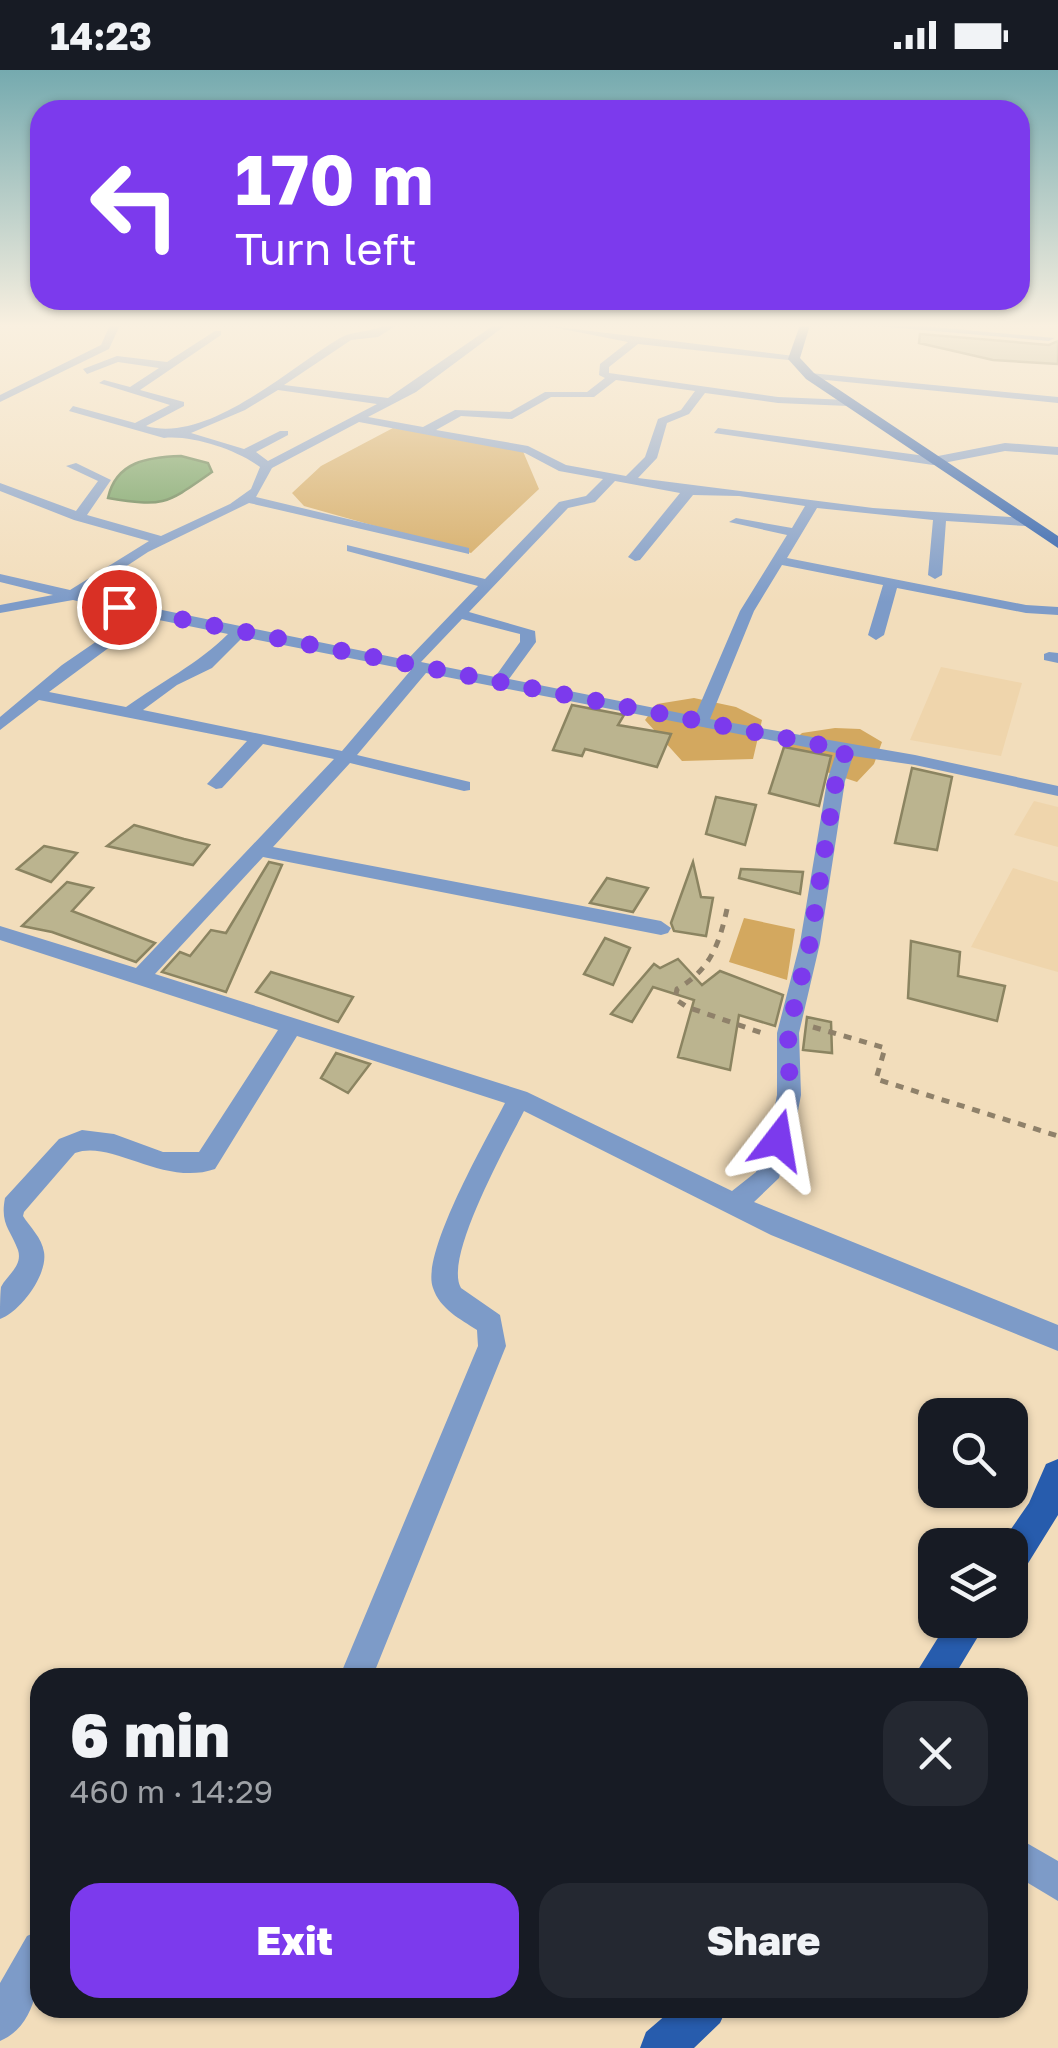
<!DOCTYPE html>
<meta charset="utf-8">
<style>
:root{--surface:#171b24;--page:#242831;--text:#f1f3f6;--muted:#9ea1a6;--accent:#7c3aed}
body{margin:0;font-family:"Golos Text",sans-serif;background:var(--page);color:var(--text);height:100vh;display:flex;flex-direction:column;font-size:38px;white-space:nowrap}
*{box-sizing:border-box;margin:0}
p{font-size:32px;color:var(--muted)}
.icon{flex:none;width:55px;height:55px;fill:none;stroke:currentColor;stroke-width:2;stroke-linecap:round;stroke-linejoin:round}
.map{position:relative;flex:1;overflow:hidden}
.sheet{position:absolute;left:30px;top:1598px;width:998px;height:350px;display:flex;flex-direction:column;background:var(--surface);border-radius:30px;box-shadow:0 2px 8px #0004}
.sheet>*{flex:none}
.guide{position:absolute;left:30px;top:30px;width:1000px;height:210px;border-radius:30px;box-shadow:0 2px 8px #0004;background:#7c3aed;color:#fff;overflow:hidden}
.controls{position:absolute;left:918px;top:1328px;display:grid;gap:20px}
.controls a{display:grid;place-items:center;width:110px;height:110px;border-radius:20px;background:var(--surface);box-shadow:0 2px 8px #0004;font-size:50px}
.pin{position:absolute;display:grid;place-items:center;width:85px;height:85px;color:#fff;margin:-42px;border:5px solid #fff;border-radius:50%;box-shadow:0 2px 10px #0007}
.me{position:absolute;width:110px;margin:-55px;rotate:14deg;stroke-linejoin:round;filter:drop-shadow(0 0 8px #0008)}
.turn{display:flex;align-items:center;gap:35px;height:210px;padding:0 40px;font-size:45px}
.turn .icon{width:130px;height:130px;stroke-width:2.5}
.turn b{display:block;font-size:70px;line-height:85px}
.round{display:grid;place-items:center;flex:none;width:105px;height:105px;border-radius:30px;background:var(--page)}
.head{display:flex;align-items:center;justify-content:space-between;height:170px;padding:0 40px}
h1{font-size:60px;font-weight:800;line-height:75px}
.primary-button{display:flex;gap:20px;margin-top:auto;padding:20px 40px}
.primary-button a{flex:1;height:115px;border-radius:30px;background:var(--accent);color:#fff;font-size:40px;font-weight:800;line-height:115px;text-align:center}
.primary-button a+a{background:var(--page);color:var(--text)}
.status{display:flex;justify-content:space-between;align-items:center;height:70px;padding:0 50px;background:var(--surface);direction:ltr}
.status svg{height:28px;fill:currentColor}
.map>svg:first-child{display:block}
.built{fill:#efd5ac}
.green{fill:#d3a85f}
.water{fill:#689a59;stroke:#587847;stroke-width:2.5}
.building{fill:#bbb48f;stroke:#8b8461;stroke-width:2.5}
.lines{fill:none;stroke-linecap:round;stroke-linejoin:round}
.path{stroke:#8f816a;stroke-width:5;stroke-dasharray:8 8;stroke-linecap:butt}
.minor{fill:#7d9bc8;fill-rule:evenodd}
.primary{fill:#275cad;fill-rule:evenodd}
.route{stroke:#7c3aed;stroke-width:18;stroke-dasharray:0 32.4}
</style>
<div class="status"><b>14:23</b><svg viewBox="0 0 49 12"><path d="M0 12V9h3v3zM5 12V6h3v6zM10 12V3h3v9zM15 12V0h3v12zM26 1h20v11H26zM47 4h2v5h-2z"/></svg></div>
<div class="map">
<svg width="1058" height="1978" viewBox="0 0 1058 1978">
<rect width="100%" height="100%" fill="#f2ddbb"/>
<path class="built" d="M 941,597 L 1022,613 L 1001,686 L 910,670 Z
M 1034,731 L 1058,737 L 1058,777 L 1014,765 Z
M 1013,798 L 1058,812 L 1058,902 L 971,877 Z"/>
<path class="green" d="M 393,358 L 522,379 L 539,419 L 471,483 L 304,436 L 292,423 L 321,396 Z
M 694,628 L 736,637 L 762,650 L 753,689 L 682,691 L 645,650 L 657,634 Z
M 835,658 L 860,659 L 882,672 L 874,694 L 857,712 L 802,694 L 782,682 L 802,663 Z
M 744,848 L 795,859 L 787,910 L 729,892 Z"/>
<path class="water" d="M 181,386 L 208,393 L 212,402 C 165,435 164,437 108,428 C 116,391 149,387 181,386 Z"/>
<path class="building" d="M 920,264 L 1049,275 L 1058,271 L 1058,294 L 993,290 L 919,273 Z
M 572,635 L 624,645 L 618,655 L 671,664 L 657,697 L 585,679 L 582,686 L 553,680 Z
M 784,677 L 831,686 L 819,736 L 769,723 Z
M 912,698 L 952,707 L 937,780 L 895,773 Z
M 716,727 L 756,735 L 745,775 L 706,764 Z
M 134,755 L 184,769 L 209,775 L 193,795 L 107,776 Z
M 44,776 L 77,783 L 51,812 L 17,799 Z
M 269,792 L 282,795 L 226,922 L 162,902 L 180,882 L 190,886 L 211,860 L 226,863 Z
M 693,792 L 701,827 L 713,828 L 706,866 L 674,861 L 671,853 Z
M 741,799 L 803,802 L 800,824 L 739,808 Z
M 607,808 L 648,818 L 633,842 L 590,833 Z
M 67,812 L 93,818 L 72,841 L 155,873 L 136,892 L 52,862 L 22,856 Z
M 605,868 L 630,878 L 613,915 L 584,904 Z
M 911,871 L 960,882 L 958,906 L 1005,916 L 997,951 L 908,928 Z
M 678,889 L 702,915 L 720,901 L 783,925 L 775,956 L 739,945 L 730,1000 L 678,987 L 694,930 L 653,917 L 632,952 L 611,944 L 654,894 L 660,898 Z
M 271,902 L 353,927 L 338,952 L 256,922 Z
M 807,947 L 831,952 L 832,983 L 803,980 Z
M 336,983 L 370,994 L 348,1023 L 321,1008 Z"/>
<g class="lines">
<path class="path" d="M 727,839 C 719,875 710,900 677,919 L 675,929 L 687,937 L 765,964
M 813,957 L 885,978 L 876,1009 L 1058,1066"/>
<path class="minor" d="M 110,255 L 120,255 L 109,279 L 0,332 L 0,325 L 101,275 Z
M 385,255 L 397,255 L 378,267 L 351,270 L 284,315 L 388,328 L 494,255 L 506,255 L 416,322 L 368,347 L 423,357 L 455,340 L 510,342 L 545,322 L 587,322 L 605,308 L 599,305 L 600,294 L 628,272 L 542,255 L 794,286 L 798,291 L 638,274 L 609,297 L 609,303 L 778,327 L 848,330 L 854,333 L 848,336 L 778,333 L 705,323 L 689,344 L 667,353 L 657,388 L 638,408 L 873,438 L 1026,448 L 1033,452 L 1026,456 L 946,451 L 942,505 L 935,509 L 928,505 L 933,450 L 817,438 L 787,488 L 1026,535 L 1058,537 L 1058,545 L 1026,543 L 897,518 L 884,565 L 876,570 L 868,565 L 883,515 L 782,495 L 754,541 L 710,649 L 915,685 L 1058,716 L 1058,726 L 915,695 L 853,686 L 845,711 L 820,873 L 799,963 L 801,1025 L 797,1046 L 779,1108 L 754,1132 L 1058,1255 L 1058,1281 L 771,1165 L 524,1041 C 508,1073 443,1188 461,1218 L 500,1245 L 506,1276 L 372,1608 L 339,1608 L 478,1276 L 477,1260 C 460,1249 440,1239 433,1218 C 420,1184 487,1068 505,1033 L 297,966 L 215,1099 C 164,1117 111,1069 75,1083 L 24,1142 L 23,1146 C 30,1157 42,1168 44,1182 C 48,1205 20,1242 0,1249 C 0,1240 0,1225 1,1217 C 7,1205 23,1196 18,1180 C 10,1159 0,1154 5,1128 L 59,1069 L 82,1060 L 114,1064 L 163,1082 L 199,1082 L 278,960 L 0,870 L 0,856 L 136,898 L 334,689 L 263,674 L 222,718 L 216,719 L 207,714 L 247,671 L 39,630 L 0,660 L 0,647 L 62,595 L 135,545 L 73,530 L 0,543 L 0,535 L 53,525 L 0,512 L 0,504 L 70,520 L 149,471 L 74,450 L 0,421 L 0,413 L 76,441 L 98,411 L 66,396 L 76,393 L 111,410 L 87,445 L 161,466 L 230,434 L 251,419 L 260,397 C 237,380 193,365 164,368 L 69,341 L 73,336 L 135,353 L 170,335 L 99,313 L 104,310 L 130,317 L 159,298 L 118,292 L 87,304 L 83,299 L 117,286 L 167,292 L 215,261 L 221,261 L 221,265 L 140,320 L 184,332 L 184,336 L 146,356 C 208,374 289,298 340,268 C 354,260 370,263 385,255 ZM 616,310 L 695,321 L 681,340 L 658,349 L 645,387 L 626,406 L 566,395 L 528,376 L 436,360 L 461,346 L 512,349 L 551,327 L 594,327 ZM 278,320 L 377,334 L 268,391 L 256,382 L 288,365 L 288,361 L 280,361 L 244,379 L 191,363 L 245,340 ZM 359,352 L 525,383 L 559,401 L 603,409 L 586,426 L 559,432 L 485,509 L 347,475 L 347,481 L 478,516 L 407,590 L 84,524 L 148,482 L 249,433 L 469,484 L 469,478 L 256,427 L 272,398 ZM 615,411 L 680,423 L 628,487 L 635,491 L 640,490 L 693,425 L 739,426 L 805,436 L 792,458 L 736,448 L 729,452 L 787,465 L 740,541 L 695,646 L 509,609 L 536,572 L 535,561 L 469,542 L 568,438 L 595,432 ZM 149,548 L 228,564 C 198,594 161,612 126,637 L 49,622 ZM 462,549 L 520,564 L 520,572 L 495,607 L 421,592 ZM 243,567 L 410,600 L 411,600 L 342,681 L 143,640 L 177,615 L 212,598 ZM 426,603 L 836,683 L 827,711 L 800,873 L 777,963 L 777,1025 L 773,1046 L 756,1102 L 732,1121 L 527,1022 L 155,904 L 263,787 L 661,865 L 668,863 L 671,858 L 661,851 L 273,777 L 350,693 L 464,721 L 470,720 L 470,712 L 357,685 Z
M 864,255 L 912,255 L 1054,268 L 1049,271 Z
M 810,303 L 1058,327 L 1058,333 L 806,308 Z
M 718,358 L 933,387 L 1005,373 L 1058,377 L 1058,385 L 1005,381 L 933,395 L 714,363 Z
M 1049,582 L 1058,583 L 1058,593 L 1044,590 L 1044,584 Z
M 1018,1768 L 1058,1791 L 1058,1831 L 1018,1807 Z
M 40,1860 C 40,1898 42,1953 0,1971 L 0,1913 L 27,1866 Z"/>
<path class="primary" d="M 800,255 L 810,255 L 800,288 L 814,303 L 1058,466 L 1058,478 L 806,309 L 788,289 Z
M 1058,1389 L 1058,1445 L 1022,1503 L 1010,1508 L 1010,1475 L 1000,1475 L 1029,1433 L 1046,1394 Z
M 949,1550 L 988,1550 L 953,1608 L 913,1608 Z
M 674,1938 L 727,1938 L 720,1953 L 694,1978 L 640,1978 L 646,1962 Z"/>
</g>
<linearGradient id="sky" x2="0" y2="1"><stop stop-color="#75aaaf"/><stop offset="0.48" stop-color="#f9f0e0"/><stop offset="1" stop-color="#f9f0e0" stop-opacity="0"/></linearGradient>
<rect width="1058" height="532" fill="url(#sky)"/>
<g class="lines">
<path class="route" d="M 119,537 L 846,680 L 836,710 L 810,872 L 788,963 L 790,1024 L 778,1070"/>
</g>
</svg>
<div class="controls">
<a><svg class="icon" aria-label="search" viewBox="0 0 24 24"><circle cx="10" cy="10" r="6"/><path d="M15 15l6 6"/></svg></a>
<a><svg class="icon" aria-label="layers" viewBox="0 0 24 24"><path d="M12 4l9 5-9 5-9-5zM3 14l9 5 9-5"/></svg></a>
</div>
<div class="pin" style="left:119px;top:537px;background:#d93025"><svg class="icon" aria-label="arrive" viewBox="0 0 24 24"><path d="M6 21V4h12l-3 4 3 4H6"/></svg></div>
<svg class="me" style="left:778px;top:1070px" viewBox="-20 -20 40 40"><path d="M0-17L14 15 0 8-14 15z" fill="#7c3aed" stroke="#fff" stroke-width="4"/></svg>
<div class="guide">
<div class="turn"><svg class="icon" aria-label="left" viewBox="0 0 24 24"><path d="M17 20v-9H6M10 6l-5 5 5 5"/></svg><div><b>170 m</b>Turn left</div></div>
</div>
<section class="sheet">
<div class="head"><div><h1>6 min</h1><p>460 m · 14:29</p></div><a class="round"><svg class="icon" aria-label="close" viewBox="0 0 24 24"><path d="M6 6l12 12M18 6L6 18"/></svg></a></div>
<div class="primary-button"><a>Exit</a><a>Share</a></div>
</section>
</div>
